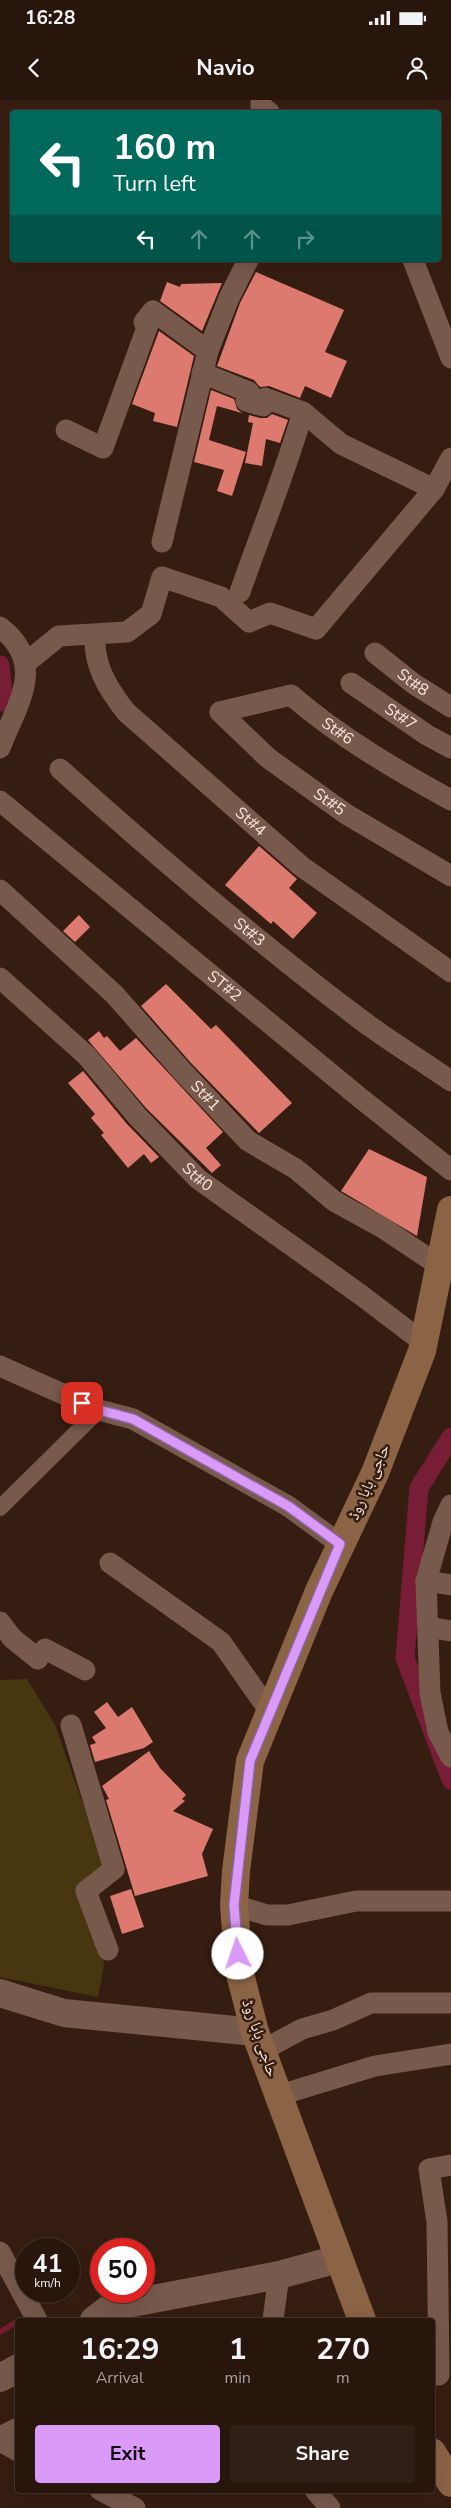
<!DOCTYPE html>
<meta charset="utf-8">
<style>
:root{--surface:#28160d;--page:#301f16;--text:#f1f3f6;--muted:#a59f9d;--line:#44352e;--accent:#d99af8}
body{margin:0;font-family:"Nunito Sans","Noto Naskh Arabic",sans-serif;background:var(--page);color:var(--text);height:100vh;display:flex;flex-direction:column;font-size:19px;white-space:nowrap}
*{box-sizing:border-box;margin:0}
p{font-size:16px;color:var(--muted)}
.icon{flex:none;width:28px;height:28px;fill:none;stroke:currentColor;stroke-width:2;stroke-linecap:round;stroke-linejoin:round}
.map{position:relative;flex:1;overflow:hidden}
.sheet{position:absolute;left:15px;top:2218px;width:420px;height:175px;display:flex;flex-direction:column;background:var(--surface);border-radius:5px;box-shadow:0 5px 20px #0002,0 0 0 1px var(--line)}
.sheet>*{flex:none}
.hud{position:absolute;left:10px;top:10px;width:431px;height:152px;border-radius:5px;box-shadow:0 5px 20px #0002,0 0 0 1px var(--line);background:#00695c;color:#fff;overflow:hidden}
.speed{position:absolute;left:15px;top:2138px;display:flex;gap:10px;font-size:25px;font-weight:700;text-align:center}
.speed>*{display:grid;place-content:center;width:65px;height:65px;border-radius:50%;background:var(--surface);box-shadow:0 5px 20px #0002,0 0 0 1px var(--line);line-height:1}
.speed small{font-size:12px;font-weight:400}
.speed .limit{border:8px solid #d22;background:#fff;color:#111}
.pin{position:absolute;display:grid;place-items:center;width:42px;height:42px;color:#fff;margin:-21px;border-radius:10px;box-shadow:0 2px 8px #0006}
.me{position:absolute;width:55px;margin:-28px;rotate:356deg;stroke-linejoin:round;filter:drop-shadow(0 0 4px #0008)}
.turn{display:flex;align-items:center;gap:18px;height:105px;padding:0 20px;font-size:22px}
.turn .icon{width:65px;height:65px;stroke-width:2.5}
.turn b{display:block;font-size:35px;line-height:42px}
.lanes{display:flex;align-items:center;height:48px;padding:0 20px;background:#0003;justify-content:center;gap:25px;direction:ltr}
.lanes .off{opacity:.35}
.eta{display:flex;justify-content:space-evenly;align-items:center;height:85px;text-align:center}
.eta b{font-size:30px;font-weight:700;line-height:35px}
.button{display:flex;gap:10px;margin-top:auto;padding:10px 20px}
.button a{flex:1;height:58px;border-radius:5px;background:var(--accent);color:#111;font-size:20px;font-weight:700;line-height:58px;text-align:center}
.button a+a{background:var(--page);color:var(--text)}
.status{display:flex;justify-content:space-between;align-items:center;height:35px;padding:0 25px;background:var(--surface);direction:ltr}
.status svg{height:14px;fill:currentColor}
header{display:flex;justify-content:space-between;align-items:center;height:65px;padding:0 20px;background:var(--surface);font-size:22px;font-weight:700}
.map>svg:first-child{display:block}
.green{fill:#483611}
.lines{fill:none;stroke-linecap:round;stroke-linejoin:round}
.stream{stroke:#781d36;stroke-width:5.5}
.canal{stroke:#781d36;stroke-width:19}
.building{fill:#dd7a70}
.pedestrian{stroke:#785a4c;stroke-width:16}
.minor{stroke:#785a4c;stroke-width:21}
.tertiary{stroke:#785a4c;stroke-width:28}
.secondary{stroke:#8b6345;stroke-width:28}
.route-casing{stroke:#8d64a1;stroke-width:12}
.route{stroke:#d99af8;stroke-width:9}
.labels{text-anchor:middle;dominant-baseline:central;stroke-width:5;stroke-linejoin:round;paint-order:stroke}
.street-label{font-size:16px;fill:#f9e7df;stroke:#361d11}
</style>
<div class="status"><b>16:28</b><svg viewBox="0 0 49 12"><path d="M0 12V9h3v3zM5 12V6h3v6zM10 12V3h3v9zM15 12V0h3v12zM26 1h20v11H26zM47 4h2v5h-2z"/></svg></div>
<header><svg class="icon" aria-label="back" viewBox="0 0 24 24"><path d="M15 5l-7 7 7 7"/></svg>Navio<svg class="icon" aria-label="person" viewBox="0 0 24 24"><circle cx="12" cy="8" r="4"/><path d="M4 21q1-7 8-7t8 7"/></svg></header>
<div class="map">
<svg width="451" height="2408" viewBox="0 0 451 2408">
<rect width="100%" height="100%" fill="#361d11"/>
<path class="green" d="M 27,1579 L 55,1625 L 105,1766 L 76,1789 L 101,1846 L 104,1865 L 98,1897 L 0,1877 L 0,1580 Z"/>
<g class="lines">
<path class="stream" d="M 0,2232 L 18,2221"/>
<path class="canal" d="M 0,565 L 4,602
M 451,1337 L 419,1388 L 405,1558 L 451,1680"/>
</g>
<path class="building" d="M 256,172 L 344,210 L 325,252 L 347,261 L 331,298 L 305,286 L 300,298 L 269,286 L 260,287 L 254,280 L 217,266 L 240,203 Z
M 167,182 L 180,187 L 181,184 L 222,183 L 202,231 L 160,201 Z
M 159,231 L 194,256 L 177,327 L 153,321 L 155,313 L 132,304 Z
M 211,290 L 234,299 L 237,309 L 242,313 L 260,318 L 267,318 L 272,314 L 288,320 L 280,343 L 266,339 L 262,366 L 245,363 L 253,323 L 248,322 L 249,315 L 217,306 L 209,340 L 246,352 L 232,396 L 217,391 L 224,370 L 194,362 Z
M 259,746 L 297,779 L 289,788 L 317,813 L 293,839 L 273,821 L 271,824 L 225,785 Z
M 79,815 L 90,827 L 75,842 L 63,831 Z
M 166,884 L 211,929 L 216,925 L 292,1003 L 259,1033 L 191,963 L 141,906 Z
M 99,931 L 104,938 L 107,936 L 120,951 L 136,938 L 223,1032 L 206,1048 L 221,1065 L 212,1073 L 146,1008 L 88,940 Z
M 83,971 L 127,1024 L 159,1057 L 151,1063 L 144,1054 L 128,1068 L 101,1035 L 104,1033 L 91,1018 L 95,1014 L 68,983 Z
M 369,1049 L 427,1077 L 417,1136 L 341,1091 Z
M 107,1602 L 118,1617 L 132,1607 L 153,1642 L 144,1648 L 95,1662 L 90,1645 L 96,1643 L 92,1637 L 106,1628 L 94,1612 Z
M 149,1651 L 160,1668 L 186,1695 L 182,1699 L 185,1701 L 173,1711 L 213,1729 L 202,1754 L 208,1776 L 135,1796 L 106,1700 L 109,1699 L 102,1686 Z
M 131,1789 L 144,1827 L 122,1834 L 110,1796 Z"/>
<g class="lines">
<path class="pedestrian" d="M 0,1408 L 99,1310"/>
<g class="minor">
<path d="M 261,0 L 261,7 L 269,12"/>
<path d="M 413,160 L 451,258"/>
<path d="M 144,222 L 153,211 L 208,251"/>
<path d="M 202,273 L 249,292 L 246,301 L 263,306 L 265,298 L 303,312 L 341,344 L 434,389"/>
<path d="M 66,330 L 103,348 L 153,211"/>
<path d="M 162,442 L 208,251 L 229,198 L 248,160"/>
<path d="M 240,492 C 261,432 285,373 303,312"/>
<path d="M 0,527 C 47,564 18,602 0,648"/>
<path id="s1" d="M 95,535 C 93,565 108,589 126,612 L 301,766 L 451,872"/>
<path id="s2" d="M 375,553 L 414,584 L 451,607"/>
<path d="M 27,562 L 59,536 L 127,532 L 151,514 L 162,477 L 221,497 L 249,522 L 270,513 L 316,529 L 434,389 L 451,358"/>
<path id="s3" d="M 351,583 L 427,635 L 451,648"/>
<path id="s4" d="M 220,612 L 268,658 L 346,714 L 451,776"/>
<path id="s5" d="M 220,612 L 291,595 C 338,636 396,670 451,700"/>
<path id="s6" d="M 60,669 C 157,756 256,841 360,919 C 389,941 421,960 451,981"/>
<path id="s7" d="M 0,701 L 359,997 L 451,1070"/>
<path id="s8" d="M 0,790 L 114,894 L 182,971 L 248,1041 L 296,1069 L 334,1101 L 383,1128 L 440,1166"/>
<path id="s9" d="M 0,878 L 87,956 L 137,1016 L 198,1079 L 361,1195 L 424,1243"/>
<path d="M 0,1266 L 99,1310 L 133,1319 L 288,1406 L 340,1444"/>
<path d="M 451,1405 L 443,1422 L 426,1481 L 430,1593 L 438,1632 L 451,1657"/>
<path d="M 110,1463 L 221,1542 L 270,1612"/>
<path d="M 426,1481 L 451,1485"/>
<path d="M 0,1522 L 12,1538 L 38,1559"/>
<path d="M 428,1527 L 451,1531"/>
<path d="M 45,1549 L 85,1570"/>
<path d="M 71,1625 L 114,1769 L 86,1791 L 108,1850"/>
<path d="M 234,1805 L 267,1815 L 288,1815 L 356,1801 L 451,1801"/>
<path d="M 263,1950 L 302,1929 L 333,1920 L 371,1903 L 451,1903"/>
<path d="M 280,1995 L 375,1966 L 451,1954"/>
<path d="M 0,2152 L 37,2220"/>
<path d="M 273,2220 L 279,2175"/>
<path d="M 439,2275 L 437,2122 L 429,2069 L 451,2065"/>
<path d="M 0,2337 L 18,2328"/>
<path d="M 0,2341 L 18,2351"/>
<path d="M 100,2390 L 135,2408"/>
<path d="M 315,2390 L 330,2408"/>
</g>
<path class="tertiary" d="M 0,1893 L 64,1913 L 255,1932
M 94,2220 L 111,2207 L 279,2175 L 338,2159
M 0,2278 L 18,2268"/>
<path class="secondary" d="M 362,2220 L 255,1932 L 239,1870 L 234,1805 L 236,1771 L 250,1661 L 319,1491 L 375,1373 L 422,1251 L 451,1110
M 432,2352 L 451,2383"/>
</g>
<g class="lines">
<g class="route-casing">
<path id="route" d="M 82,1303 L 99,1310 L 133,1319 L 288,1406 L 340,1444 L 250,1661 L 234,1805 L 238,1854"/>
</g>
<use href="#route" class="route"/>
</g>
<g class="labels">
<g class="street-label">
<text stroke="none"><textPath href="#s2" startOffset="48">St#8</textPath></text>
<text stroke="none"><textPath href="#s3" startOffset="60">St#7</textPath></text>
<text stroke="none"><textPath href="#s5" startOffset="132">St#6</textPath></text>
<text stroke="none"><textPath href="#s4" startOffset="142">St#5</textPath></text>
<text stroke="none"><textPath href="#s1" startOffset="251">St#4</textPath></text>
<text stroke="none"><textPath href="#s6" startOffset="250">St#3</textPath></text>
<text stroke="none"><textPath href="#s7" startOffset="291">ST#2</textPath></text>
<text stroke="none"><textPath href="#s8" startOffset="291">St#1</textPath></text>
<text stroke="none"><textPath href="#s9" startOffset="281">St#0</textPath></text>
<text transform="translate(369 1382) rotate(-66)">حاجی بابا روڈ</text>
<text transform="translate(260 1938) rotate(71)">حاجی بابا روڈ</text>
</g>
</g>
</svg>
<div class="speed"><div>41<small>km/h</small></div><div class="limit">50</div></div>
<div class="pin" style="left:82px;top:1303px;background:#d93025"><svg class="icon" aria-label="arrive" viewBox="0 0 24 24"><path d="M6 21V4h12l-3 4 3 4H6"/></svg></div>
<svg class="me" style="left:238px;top:1854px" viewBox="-20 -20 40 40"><circle r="19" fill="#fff"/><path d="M0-13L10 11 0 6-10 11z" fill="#d99af8"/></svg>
<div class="hud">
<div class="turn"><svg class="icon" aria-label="left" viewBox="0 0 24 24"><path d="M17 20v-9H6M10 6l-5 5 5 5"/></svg><div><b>160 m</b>Turn left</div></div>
<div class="lanes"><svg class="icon" aria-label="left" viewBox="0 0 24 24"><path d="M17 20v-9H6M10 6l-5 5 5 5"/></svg><svg class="icon off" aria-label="ahead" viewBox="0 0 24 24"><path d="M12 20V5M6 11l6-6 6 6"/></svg><svg class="icon off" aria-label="ahead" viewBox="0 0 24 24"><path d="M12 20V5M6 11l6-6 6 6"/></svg><svg class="icon off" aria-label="right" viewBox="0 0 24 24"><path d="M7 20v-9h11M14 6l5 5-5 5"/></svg></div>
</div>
<section class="sheet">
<div class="eta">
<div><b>16:29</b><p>Arrival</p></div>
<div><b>1</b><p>min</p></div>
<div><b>270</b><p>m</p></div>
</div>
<div class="button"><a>Exit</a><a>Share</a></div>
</section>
</div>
